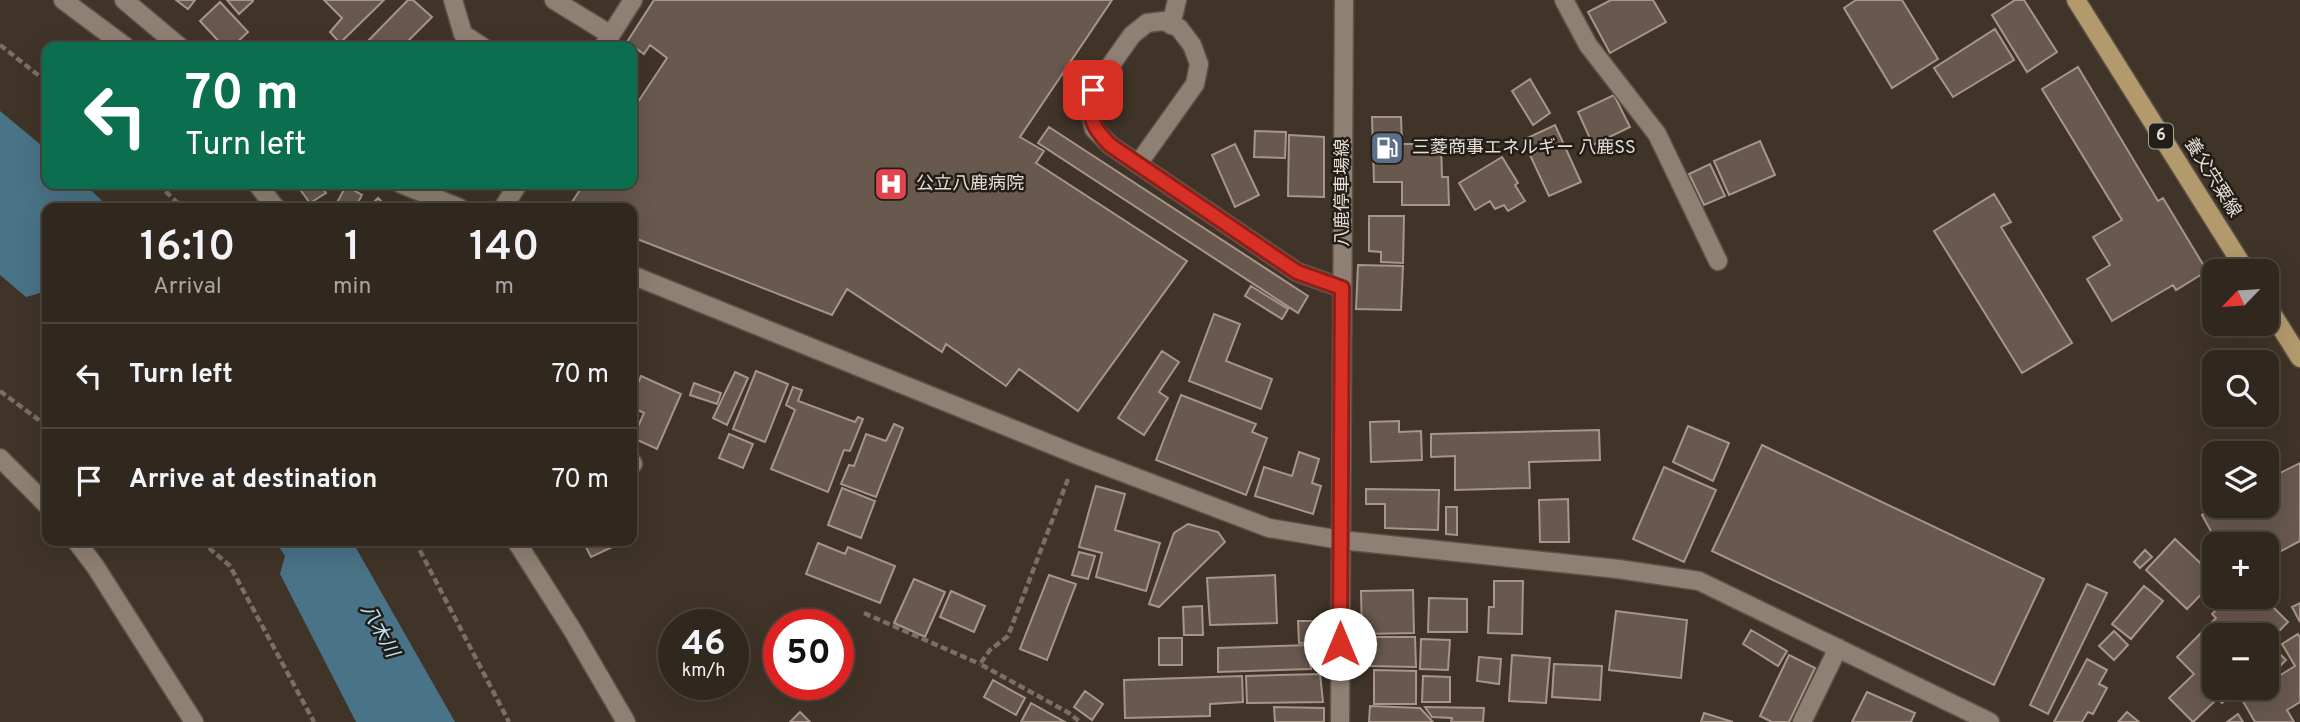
<!DOCTYPE html>
<meta charset="utf-8">
<style>
:root{--surface:#30271e;--page:#382f27;--text:#f1f3f6;--muted:#a8a5a4;--line:#4b443c}
body{margin:0;font-family:Overpass,"Noto Sans JP",sans-serif;background:var(--page);color:var(--text);height:100vh;display:flex;flex-direction:column;font-size:26px;white-space:nowrap}
*{box-sizing:border-box;margin:0}
p{font-size:23px;color:var(--muted)}
.icon{flex:none;width:38px;height:38px;fill:none;stroke:currentColor;stroke-width:2;stroke-linecap:round;stroke-linejoin:round}
.map{position:relative;flex:1;overflow:hidden}
.side{position:absolute;left:42px;top:203px;width:595px;height:343px;display:flex;flex-direction:column;background:var(--surface);border-radius:14px;box-shadow:0 7px 28px #0002,0 0 0 2px var(--line)}
.side>*{flex:none}
.top-card{position:absolute;left:42px;top:42px;width:595px;height:147px;border-radius:14px;box-shadow:0 7px 28px #0002,0 0 0 2px var(--line);background:#0b6e4f;color:#fff;overflow:hidden}
.needle{width:46px;rotate:245deg}
.fabs{position:absolute;left:2202px;top:259px;display:grid;gap:14px}
.fabs a{display:grid;place-items:center;width:77px;height:77px;border-radius:14px;background:var(--surface);box-shadow:0 7px 28px #0002,0 0 0 2px var(--line);font-size:35px}
.speed{position:absolute;left:658px;top:609px;display:flex;gap:14px;font-size:35px;font-weight:700;text-align:center}
.speed>*{display:grid;place-content:center;width:91px;height:91px;border-radius:50%;background:var(--surface);box-shadow:0 7px 28px #0002,0 0 0 2px var(--line);line-height:1}
.speed small{font-size:18px;font-weight:400}
.speed .limit{border:10px solid #d22;background:#fff;color:#111}
.pin{position:absolute;display:grid;place-items:center;width:60px;height:60px;color:#fff;margin:-30px;border-radius:14px;box-shadow:0 4px 10px #0006}
.me{position:absolute;width:77px;margin:-38px;rotate:0deg;stroke-linejoin:round;filter:drop-shadow(0 0 5px #0008)}
.turn{display:flex;align-items:center;gap:24px;height:147px;padding:0 28px;font-size:32px}
.turn .icon{width:91px;height:91px;stroke-width:2.5}
.turn b{display:block;font-size:49px;line-height:60px}
.eta{display:flex;justify-content:space-evenly;align-items:center;height:119px;text-align:center}
.eta b{font-size:42px;font-weight:600;line-height:49px}
ul{padding:0;list-style:none}
li{display:flex;align-items:center;gap:21px;height:105px;padding:0 28px;border-top:2px solid var(--line)}
li div{flex:1}
li b{display:block;font-size:26px}
li em{font-style:normal}
.map>svg:first-child{display:block}
.water{fill:#497386}
.building{fill:#68584e;stroke:#a79589;stroke-width:2}
.lines{fill:none;stroke-linecap:round;stroke-linejoin:round}
.lane-casing{stroke:#5c5147;stroke-width:21}
.street-casing{stroke:#5c5147;stroke-width:21}
.secondary-casing{stroke:#5c5147;stroke-width:21}
.primary-casing{stroke:#5c5147;stroke-width:21}
.path{stroke:#796f65;stroke-width:4.5;stroke-dasharray:7 3.5;stroke-linecap:butt}
.lane{stroke:#8e8072;stroke-width:18}
.street{stroke:#8e8072;stroke-width:18}
.secondary{stroke:#8e8072;stroke-width:18}
.primary{stroke:#b39a6d;stroke-width:18}
.route-casing{stroke:#8d1f18;stroke-width:18}
.route{stroke:#d93025;stroke-width:12}
.labels{text-anchor:middle;dominant-baseline:central;stroke-width:5;stroke-linejoin:round;paint-order:stroke}
.shield{fill:#221d17;stroke:#aaa39d;stroke-width:2}
.shield-label{font-size:16px;font-weight:bold;fill:#e5ddd6}
.poi-label{font-size:18px;fill:#e5ddd6;stroke:#221d17;text-anchor:start}
.street-label{font-size:18px;fill:#e5ddd6;stroke:#221d17}
.water-label{font-size:19px;font-style:italic;fill:#bbe5f9;stroke:#221d17}
</style>
<div class="map">
<svg width="2300" height="722" viewBox="0 0 2300 722">
<rect width="100%" height="100%" fill="#403428"/>
<path class="water" d="M 0,111 L 47,150 L 47,184 L 85,184 L 109,208 L 47,208 L 47,291 L 26,297 L 0,275 Z
M 275,541 L 352,541 L 455,722 L 356,722 L 280,574 L 285,556 Z"/>
<path class="building" d="M 176,0 L 195,0 L 188,9 Z
M 227,0 L 253,0 L 253,1 L 239,14 Z
M 324,0 L 384,0 L 340,43 L 330,32 L 342,18 Z
M 408,0 L 413,0 L 432,17 L 402,47 L 362,47 Z
M 654,0 L 1112,0 L 1020,137 L 1044,151 L 1036,163 L 1187,261 L 1078,411 L 1019,369 L 1006,386 L 946,344 L 942,352 L 847,289 L 832,315 L 632,237 L 632,208 L 568,208 L 584,184 L 632,184 L 632,111 L 667,58 L 650,45 L 644,54 L 627,42 Z
M 1611,0 L 1653,0 L 1666,22 L 1610,53 L 1588,12 Z
M 1856,0 L 1902,0 L 1938,59 L 1892,88 L 1844,8 Z
M 2015,0 L 2024,0 L 2057,52 L 2027,72 L 1992,15 Z
M 220,2 L 248,32 L 232,47 L 224,47 L 200,21 Z
M 1995,29 L 2014,60 L 1953,97 L 1934,68 Z
M 2078,67 L 2158,201 L 2163,198 L 2207,271 L 2176,290 L 2173,285 L 2112,321 L 2087,279 L 2110,265 L 2093,237 L 2122,220 L 2042,89 Z
M 1530,79 L 1550,113 L 1533,125 L 1512,91 Z
M 1614,95 L 1630,127 L 1593,145 L 1578,112 Z
M 1372,117 L 1401,117 L 1402,144 L 1441,144 L 1442,177 L 1448,177 L 1449,205 L 1402,205 L 1402,182 L 1374,182 Z
M 1555,125 L 1581,182 L 1549,196 L 1523,140 Z
M 1049,127 L 1308,296 L 1298,313 L 1038,143 Z
M 1255,131 L 1286,132 L 1285,158 L 1254,157 Z
M 1289,135 L 1324,137 L 1324,197 L 1288,196 Z
M 1760,141 L 1775,175 L 1729,195 L 1714,161 Z
M 1235,144 L 1259,195 L 1235,207 L 1212,155 Z
M 1502,157 L 1518,183 L 1515,185 L 1525,201 L 1508,211 L 1504,205 L 1495,209 L 1490,201 L 1475,210 L 1459,183 Z
M 1710,164 L 1725,196 L 1704,205 L 1689,174 Z
M 296,184 L 319,184 L 326,193 L 310,203 Z
M 346,186 L 362,195 L 355,208 L 334,208 Z
M 1994,194 L 2011,222 L 2001,227 L 2072,343 L 2022,373 L 1934,231 Z
M 378,198 L 388,208 L 393,204 L 398,208 L 368,208 Z
M 1369,216 L 1404,216 L 1403,263 L 1381,262 L 1381,252 L 1369,251 Z
M 1358,265 L 1403,266 L 1401,310 L 1356,309 Z
M 1251,286 L 1288,309 L 1282,319 L 1245,296 Z
M 1214,314 L 1240,324 L 1226,361 L 1272,379 L 1261,409 L 1189,381 Z
M 1162,351 L 1179,362 L 1159,392 L 1168,398 L 1144,435 L 1118,418 Z
M 756,371 L 788,384 L 765,442 L 733,429 Z
M 735,372 L 748,378 L 727,425 L 713,418 Z
M 641,376 L 681,394 L 657,449 L 633,438 L 644,413 L 632,407 L 632,397 Z
M 694,383 L 721,393 L 717,404 L 690,395 Z
M 793,387 L 802,390 L 798,401 L 855,422 L 858,417 L 863,419 L 850,451 L 844,450 L 828,492 L 771,469 L 795,410 L 786,405 Z
M 1181,395 L 1256,424 L 1252,432 L 1267,438 L 1246,495 L 1156,460 Z
M 1399,421 L 1399,432 L 1421,431 L 1422,460 L 1371,462 L 1370,422 Z
M 894,424 L 903,428 L 876,497 L 841,484 L 849,465 L 854,466 L 866,434 L 886,441 Z
M 1688,426 L 1729,443 L 1713,481 L 1673,462 Z
M 1599,430 L 1600,460 L 1529,462 L 1530,488 L 1455,490 L 1455,456 L 1431,457 L 1431,434 Z
M 729,434 L 753,444 L 743,468 L 719,458 Z
M 1762,445 L 2044,579 L 1994,685 L 1712,551 Z
M 1299,452 L 1319,459 L 1312,483 L 1321,486 L 1313,514 L 1255,496 L 1264,467 L 1292,476 Z
M 2300,463 L 2300,541 L 2266,559 L 2266,544 L 2218,544 L 2202,515 L 2219,506 L 2266,506 L 2266,480 Z
M 1664,467 L 1716,490 L 1684,562 L 1633,539 Z
M 1096,486 L 1125,494 L 1115,530 L 1160,543 L 1146,591 L 1096,577 L 1102,553 L 1079,547 Z
M 842,488 L 875,501 L 861,538 L 828,525 Z
M 1366,489 L 1439,490 L 1438,530 L 1385,528 L 1385,504 L 1366,504 Z
M 1568,499 L 1569,542 L 1540,542 L 1539,500 Z
M 1446,507 L 1457,507 L 1457,535 L 1446,534 Z
M 1188,524 L 1218,532 L 1225,542 L 1159,607 L 1149,604 L 1174,533 Z
M 2175,539 L 2214,576 L 2214,581 L 2187,609 L 2146,570 Z
M 583,541 L 625,541 L 591,557 Z
M 818,543 L 845,554 L 848,547 L 895,566 L 880,603 L 806,574 Z
M 2145,550 L 2152,557 L 2140,568 L 2134,562 Z
M 1079,552 L 1095,556 L 1088,579 L 1072,575 Z
M 1049,575 L 1076,584 L 1047,660 L 1020,649 Z
M 1275,575 L 1277,623 L 1210,625 L 1207,578 Z
M 914,579 L 945,592 L 925,637 L 894,623 Z
M 1494,581 L 1523,581 L 1522,634 L 1488,633 L 1489,607 L 1494,607 Z
M 2087,584 L 2107,593 L 2048,714 L 2030,705 Z
M 2144,586 L 2163,601 L 2131,639 L 2112,624 Z
M 1413,590 L 1414,633 L 1362,634 L 1361,591 Z
M 951,591 L 985,606 L 974,632 L 940,617 Z
M 2229,597 L 2263,597 L 2288,622 L 2268,642 L 2286,660 L 2273,673 L 2268,668 L 2266,669 L 2266,635 L 2214,635 L 2214,688 L 2237,688 L 2222,703 L 2218,698 L 2193,722 L 2169,698 L 2194,674 L 2177,657 L 2216,618 L 2212,614 Z
M 1429,598 L 1467,599 L 1467,632 L 1428,632 Z
M 2300,603 L 2300,622 L 2292,607 Z
M 1202,606 L 1203,635 L 1184,635 L 1183,607 Z
M 1616,611 L 1687,620 L 1681,678 L 1609,670 Z
M 1298,621 L 1321,621 L 1321,642 L 1299,643 Z
M 1751,630 L 1787,651 L 1778,666 L 1743,644 Z
M 2114,631 L 2128,645 L 2114,660 L 2099,646 Z
M 2298,634 L 2300,638 L 2300,702 L 2287,710 L 2294,722 L 2255,722 L 2241,698 L 2259,688 L 2266,688 L 2266,684 L 2295,666 L 2282,644 Z
M 1371,637 L 1415,637 L 1416,667 L 1369,666 Z
M 1159,638 L 1182,638 L 1182,665 L 1159,665 Z
M 1421,639 L 1450,640 L 1448,670 L 1420,669 Z
M 1309,645 L 1311,669 L 1218,672 L 1218,648 Z
M 1512,655 L 1550,658 L 1546,703 L 1509,701 Z
M 1789,655 L 1815,668 L 1789,722 L 1772,722 L 1760,716 Z
M 1479,657 L 1501,659 L 1499,684 L 1477,681 Z
M 2087,659 L 2107,670 L 2099,684 L 2107,688 L 2093,714 L 2088,712 L 2082,722 L 2054,722 Z
M 1554,664 L 1602,666 L 1600,700 L 1552,697 Z
M 1374,670 L 1416,671 L 1416,704 L 1374,704 Z
M 1320,674 L 1323,702 L 1247,703 L 1246,676 Z
M 1242,676 L 1243,702 L 1210,704 L 1210,716 L 1125,718 L 1124,680 Z
M 1423,676 L 1450,677 L 1450,702 L 1422,702 Z
M 993,680 L 1025,698 L 1016,715 L 984,697 Z
M 1085,691 L 1103,704 L 1092,720 L 1074,707 Z
M 1867,692 L 1915,713 L 1911,722 L 1852,722 Z
M 1031,703 L 1065,722 L 1021,722 Z
M 1370,706 L 1420,708 L 1433,722 L 1369,722 Z
M 1274,707 L 1324,708 L 1324,722 L 1275,722 Z
M 1425,707 L 1484,708 L 1483,722 L 1451,722 L 1452,718 L 1432,717 Z
M 800,712 L 810,722 L 790,722 Z
M 2127,712 L 2139,722 L 2118,722 Z
M 1704,713 L 1733,722 L 1701,722 Z
M 2238,714 L 2243,722 L 2227,722 Z"/>
<g class="lines">
<g class="lane-casing">
<path id="lane" d="M 453,0 L 463,34 L 483,47
M 554,0 L 611,35
M 1171,25 L 1177,0
M 603,47 L 633,0
M 1138,164 L 1195,84 L 1199,64 L 1192,45 L 1179,28 L 1164,21 L 1147,23 L 1132,35 L 1093,90 L 1090,110 L 1094,129 L 1110,145 L 1297,272 L 1342,288
M 503,208 L 518,184
M 632,462 L 633,464
M 1802,722 L 1838,648"/>
</g>
<g class="street-casing">
<path id="street" d="M 124,0 L 180,47
M 1564,0 L 1588,45 L 1657,134 L 1718,261
M 401,184 L 460,208
M 632,275 L 1077,455 L 1269,528 L 1341,540 L 1618,569 L 1699,581 L 1990,722
M 0,458 L 47,505
M 76,541 L 95,566 L 194,722"/>
</g>
<g class="secondary-casing">
<path id="secondary" d="M 63,0 L 126,47
M 257,184 L 276,208
M 516,541 L 573,631 L 626,722
M 1340,722 L 1344,0"/>
</g>
<g class="primary-casing">
<path id="primary" d="M 2076,0 L 2246,271
M 2266,304 L 2300,358"/>
</g>
<path class="path" d="M 0,45 L 47,82
M 158,184 L 183,208
M 0,391 L 47,426
M 1068,479 L 1008,636 L 990,650 L 980,664 L 1069,713 L 1080,722
M 201,541 L 230,566 L 314,722
M 415,541 L 509,722
M 864,613 L 980,664"/>
<use href="#lane" class="lane"/>
<use href="#street" class="street"/>
<use href="#secondary" class="secondary"/>
<use href="#primary" class="primary"/>
</g>
<g class="lines">
<g class="route-casing">
<path id="route" d="M 1093,90 C 1089,117 1090,125 1110,145 L 1297,272 L 1342,288 L 1340,644"/>
</g>
<use href="#route" class="route"/>
</g>
<defs>
<g id="fuel-square" transform="scale(1.75)"><rect x="-9" y="-9" width="18" height="18" rx="4" fill="#5c6f8a" stroke="#221d17"/><path d="M-5.5-6h7V0h2V4h1.3V-2.5L3-4.5l.8-.8L6-3V5H2.5V1h-1V6h-7ZM-4.2-4.7v3.2H.2V-4.7Z" fill="#fff"/></g>
<g id="hospital-square" transform="scale(1.75)"><rect x="-9" y="-9" width="18" height="18" rx="4" fill="#e0444e" stroke="#221d17"/><path d="M-5-5h3v3.5h4V-5h3V5h-3V1.5h-4V5h-3Z" fill="#fff"/></g>
</defs>
<g fill-rule="evenodd">
<use href="#fuel-square" x="1387" y="148"/>
<use href="#hospital-square" x="891" y="184"/>
</g>
<g class="labels">
<rect class="shield" x="2149" y="123.5" width="24" height="25" rx="5"/>
<g class="shield-label">
<text x="2161" y="136">6</text>
</g>
<g class="poi-label">
<text x="1412" y="148">三菱商事エネルギー 八鹿SS</text>
<text x="916" y="184">公立八鹿病院</text>
</g>
<g class="street-label">
<text transform="translate(2212 178) rotate(58)">養父宍粟線</text>
<text transform="translate(1343 193) rotate(-90)">八鹿停車場線</text>
</g>
<g class="water-label">
<text transform="translate(379 631) rotate(61)">八木川</text>
</g>
</g>
</svg>
<div class="fabs">
<a><svg class="needle" viewBox="-14 -14 28 28"><path d="M0-13l5 13h-10z" fill="#e53935"/><path d="M0 13l5-13h-10z" fill="#a8a5a4"/></svg></a>
<a><svg class="icon" aria-label="search" viewBox="0 0 24 24"><circle cx="10" cy="10" r="6"/><path d="M15 15l6 6"/></svg></a>
<a><svg class="icon" aria-label="layers" viewBox="0 0 24 24"><path d="M12 4l9 5-9 5-9-5zM3 14l9 5 9-5"/></svg></a>
<a>+</a>
<a>−</a>
</div>
<div class="speed"><div>46<small>km/h</small></div><div class="limit">50</div></div>
<div class="pin" style="left:1093px;top:90px;background:#d93025"><svg class="icon" aria-label="arrive" viewBox="0 0 24 24"><path d="M6 21V4h12l-3 4 3 4H6"/></svg></div>
<svg class="me" style="left:1340px;top:644px" viewBox="-20 -20 40 40"><circle r="19" fill="#fff"/><path d="M0-13L10 11 0 6-10 11z" fill="#d93025"/></svg>
<div class="top-card">
<div class="turn"><svg class="icon" aria-label="left" viewBox="0 0 24 24"><path d="M17 20v-9H6M10 6l-5 5 5 5"/></svg><div><b>70 m</b>Turn left</div></div>
</div>
<section class="side">
<div class="eta">
<div><b>16:10</b><p>Arrival</p></div>
<div><b>1</b><p>min</p></div>
<div><b>140</b><p>m</p></div>
</div>
<ul>
<li><svg class="icon" aria-label="left" viewBox="0 0 24 24"><path d="M17 20v-9H6M10 6l-5 5 5 5"/></svg><div><b>Turn left</b></div><em>70 m</em></li>
<li><svg class="icon" aria-label="arrive" viewBox="0 0 24 24"><path d="M6 21V4h12l-3 4 3 4H6"/></svg><div><b>Arrive at destination</b></div><em>70 m</em></li>
</ul>
</section>
</div>
